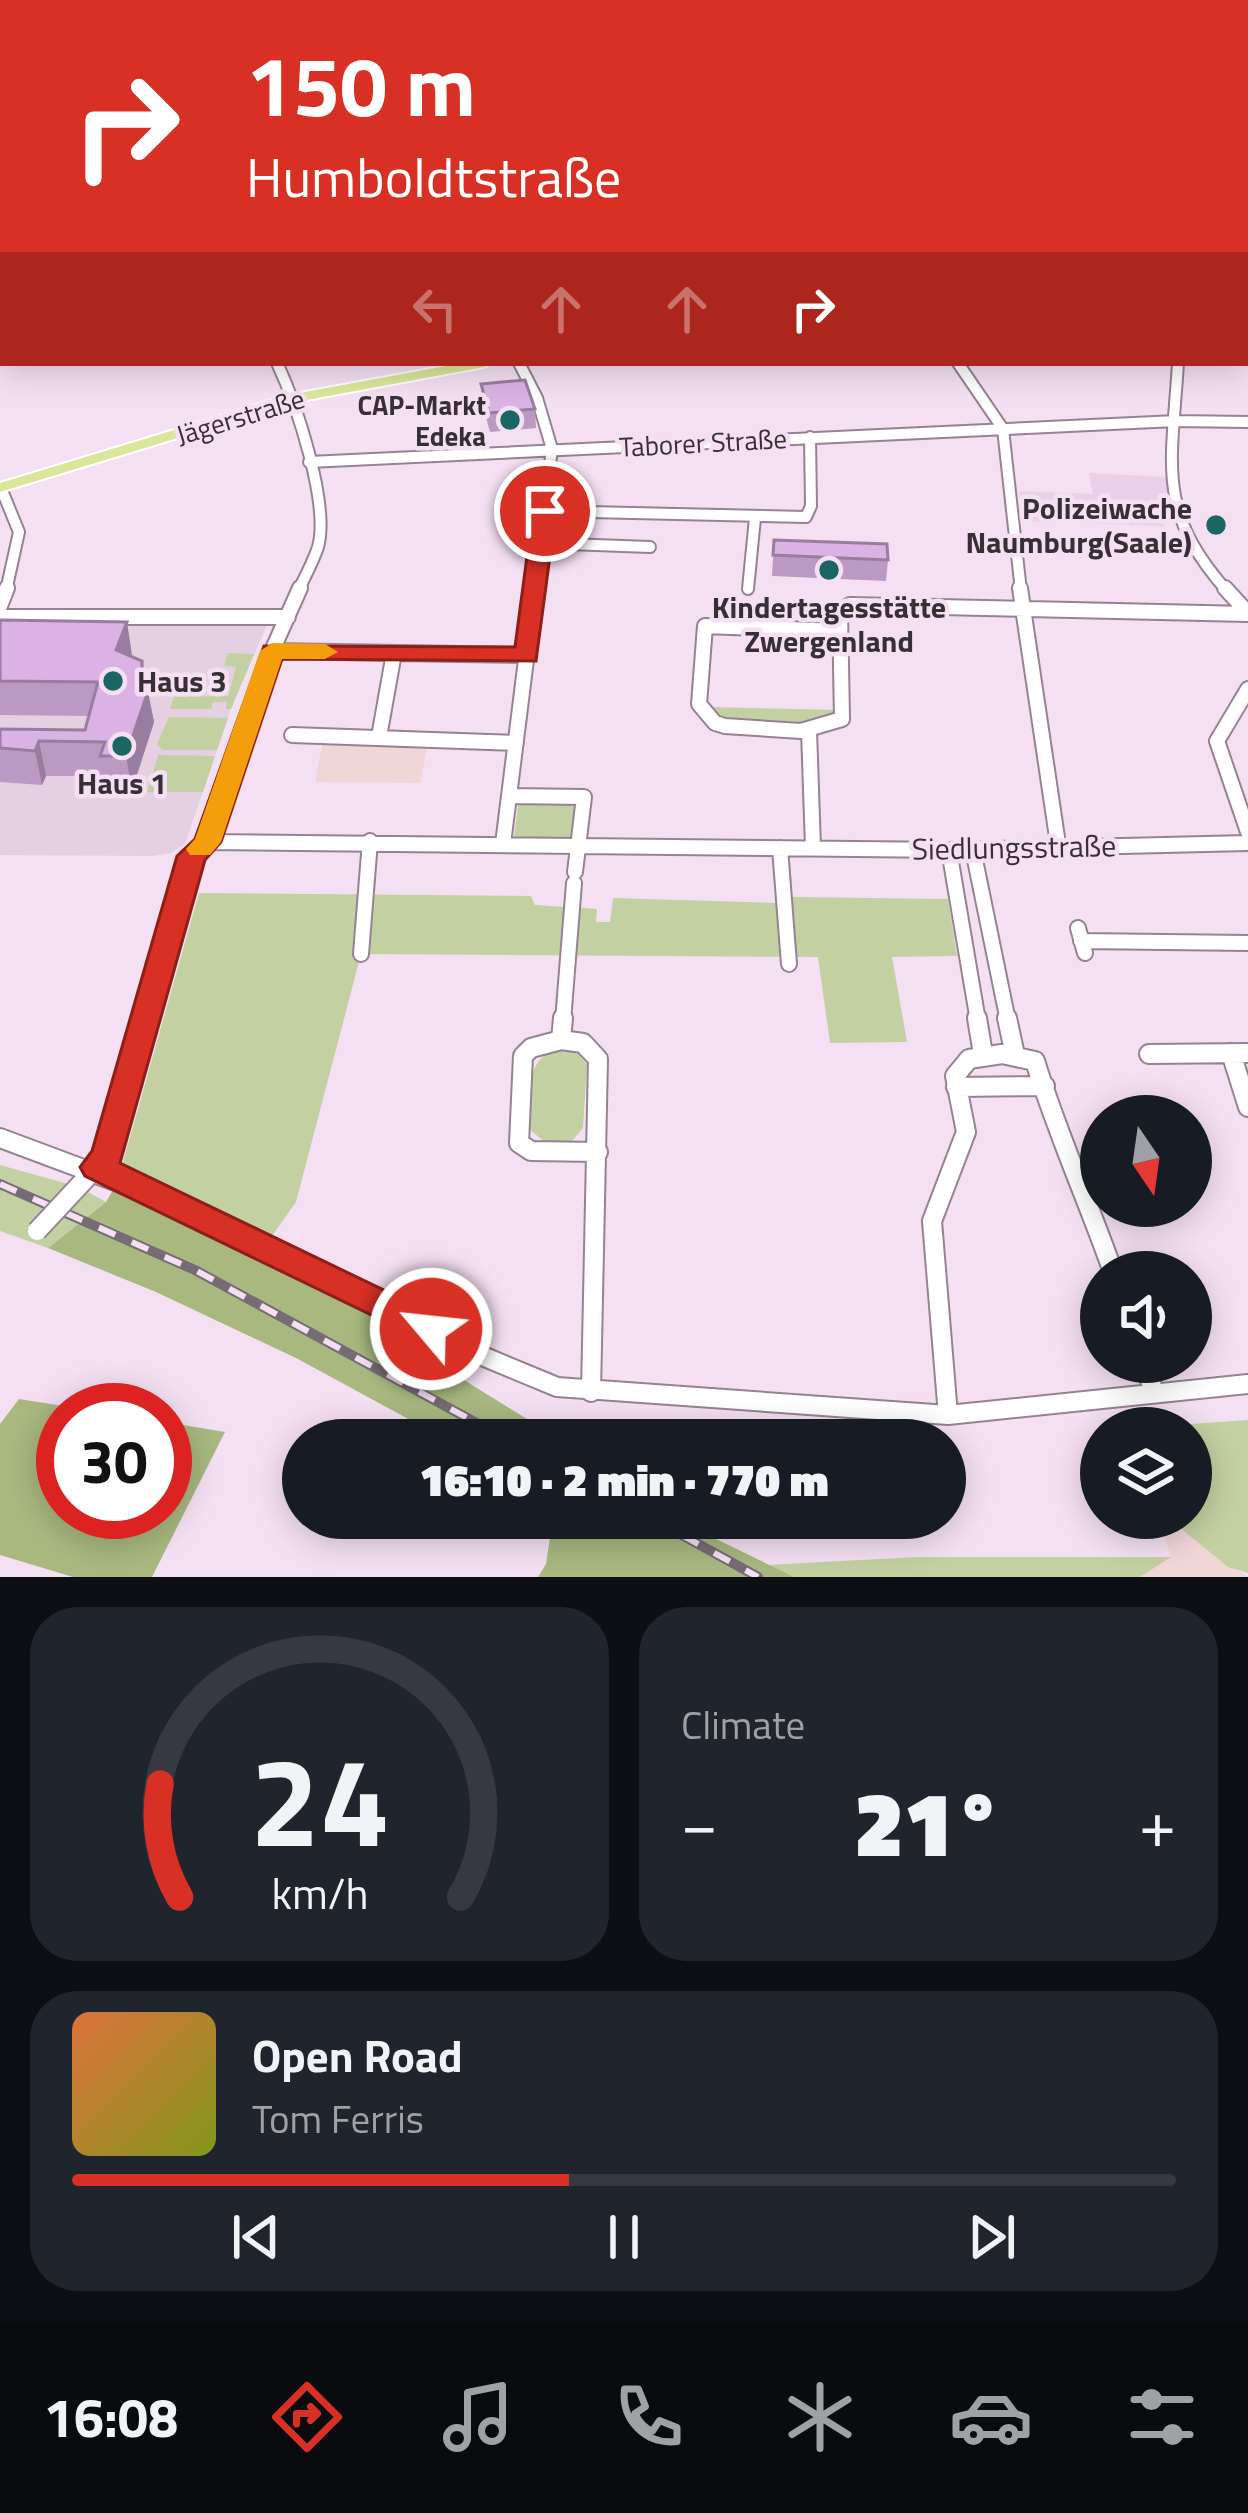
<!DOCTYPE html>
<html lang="en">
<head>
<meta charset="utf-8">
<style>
	body { margin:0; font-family:"Titillium Web",sans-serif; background:#20242c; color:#f1f3f6; height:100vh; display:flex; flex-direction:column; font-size:45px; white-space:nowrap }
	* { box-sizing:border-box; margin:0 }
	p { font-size:39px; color:#9ea1a6 }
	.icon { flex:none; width:66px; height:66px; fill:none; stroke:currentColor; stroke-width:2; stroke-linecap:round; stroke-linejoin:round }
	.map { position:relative; height:1577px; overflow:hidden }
	.side { display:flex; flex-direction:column; gap:30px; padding:30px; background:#0d0f14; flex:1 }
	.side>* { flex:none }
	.top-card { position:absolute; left:0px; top:0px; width:1248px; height:366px; box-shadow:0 6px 30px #0003; background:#d93025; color:#fff; overflow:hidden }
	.needle { width:78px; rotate:167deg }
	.tools { position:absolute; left:1080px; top:1095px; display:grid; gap:24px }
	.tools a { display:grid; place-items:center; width:132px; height:132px; border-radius:50%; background:#171b24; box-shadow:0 6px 30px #0003; font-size:60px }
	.speed { position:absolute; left:36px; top:1383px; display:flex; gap:24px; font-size:60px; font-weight:700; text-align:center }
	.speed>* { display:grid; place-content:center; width:156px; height:156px; border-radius:50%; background:#171b24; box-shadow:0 6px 30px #0003; line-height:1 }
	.speed .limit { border:18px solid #d22; background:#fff; color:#111 }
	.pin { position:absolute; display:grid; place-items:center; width:102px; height:102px; color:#fff; margin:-51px; border:6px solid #fff; border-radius:50%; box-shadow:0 3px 12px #0007 }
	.me { position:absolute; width:132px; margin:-66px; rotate:298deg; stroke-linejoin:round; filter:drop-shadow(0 0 9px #0008) }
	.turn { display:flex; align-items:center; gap:42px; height:252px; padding:0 48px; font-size:54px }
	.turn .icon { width:156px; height:156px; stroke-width:2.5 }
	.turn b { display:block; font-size:84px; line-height:102px }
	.lanes { display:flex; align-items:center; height:114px; padding:0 48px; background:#0003; justify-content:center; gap:60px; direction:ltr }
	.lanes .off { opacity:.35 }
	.big { font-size:90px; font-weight:800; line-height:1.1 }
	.side .tile { flex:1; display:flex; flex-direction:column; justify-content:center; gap:18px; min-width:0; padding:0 42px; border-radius:48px; background:#20242c }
	.side .dial { align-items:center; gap:0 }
	.dial svg { height:312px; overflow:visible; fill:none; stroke:#363941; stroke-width:7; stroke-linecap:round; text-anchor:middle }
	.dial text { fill:#f1f3f6; stroke:none }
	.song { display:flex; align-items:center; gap:36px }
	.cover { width:144px; height:144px; border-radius:18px; background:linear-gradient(135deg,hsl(20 70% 55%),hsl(70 70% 35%)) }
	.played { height:12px; border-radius:6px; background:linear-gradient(90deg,#d93025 45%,#363941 45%) }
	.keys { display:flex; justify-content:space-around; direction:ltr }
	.heat { display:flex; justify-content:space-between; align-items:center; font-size:66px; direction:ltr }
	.side .tiles { flex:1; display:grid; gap:30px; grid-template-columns:1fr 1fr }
	.tile:last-child { grid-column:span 2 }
	.trip { position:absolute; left:282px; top:1419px; width:684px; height:120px; border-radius:60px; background:#171b24; box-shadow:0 6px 30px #0003; font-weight:800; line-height:120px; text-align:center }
	.dock { display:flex; height:192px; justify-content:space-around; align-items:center; background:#090b0e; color:#9ea1a6 }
	.dock .icon { width:84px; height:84px }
	.dock .selected { color:#d93025 }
	.dock b { font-size:54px; color:#f1f3f6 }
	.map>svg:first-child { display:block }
	.built { fill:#ebd0e8 }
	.industrial { fill:#f1d6d8 }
	.medical { fill:#e4d0e0 }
	.green { fill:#c3d0a1 }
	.forest { fill:#a8b87f }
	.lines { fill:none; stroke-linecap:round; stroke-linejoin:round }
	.minor-far3-casing { stroke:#958293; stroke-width:10 }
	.minor-far2-casing { stroke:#958293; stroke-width:14 }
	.minor-far1-casing { stroke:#958293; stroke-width:18 }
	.minor-casing { stroke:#958293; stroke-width:22 }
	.major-casing { stroke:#fff; stroke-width:4 }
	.minor-far3 { stroke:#fff; stroke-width:8 }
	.minor-far2 { stroke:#fff; stroke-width:10 }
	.minor-far1 { stroke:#fff; stroke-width:14 }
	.minor { stroke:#fff; stroke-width:18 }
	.major { fill:#dce69b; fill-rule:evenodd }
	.rail-casing { stroke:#776b76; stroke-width:10 }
	.rail { stroke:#f5e0f3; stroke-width:6; stroke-dasharray:18; stroke-linecap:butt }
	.minor-bridge-casing { stroke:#958293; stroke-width:22; stroke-linecap:butt }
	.minor-bridge { stroke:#fff; stroke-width:18 }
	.wall { fill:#bb99c3 }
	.shaded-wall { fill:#997d9f }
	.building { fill:#dab2e3; stroke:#997d9f; stroke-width:3 }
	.route { fill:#d93025; stroke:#8d1f18; stroke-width:3 }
	.slow { fill:#f59e0b }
	.poi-dot { fill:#196664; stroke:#f5e0f3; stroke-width:4.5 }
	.labels { text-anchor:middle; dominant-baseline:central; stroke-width:9; stroke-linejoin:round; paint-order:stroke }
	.far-poi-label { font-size:27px; font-weight:bold; fill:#372f36; stroke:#f5e0f3; text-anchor:end }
	.far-street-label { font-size:27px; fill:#372f36; stroke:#f5e0f3 }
	.poi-label { font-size:30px; font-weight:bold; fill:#372f36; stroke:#f5e0f3 }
	.street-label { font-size:30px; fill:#372f36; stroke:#f5e0f3 }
</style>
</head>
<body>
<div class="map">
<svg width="1248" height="1577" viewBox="0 0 1248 1577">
	<rect width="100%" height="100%" fill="#f5e0f3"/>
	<!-- built -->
	<path class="built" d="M1089,473L1168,477L1164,526L1022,521L1019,491L1093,494Z"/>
	<!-- industrial -->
	<path class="industrial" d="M324,736L429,738L420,783L315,782Z
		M1158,1518H1168L1248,1577H1140L1171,1557Z"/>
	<!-- medical -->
	<path class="medical" d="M269,620L231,709L185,844L171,853L153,856L0,855V622Z"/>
	<!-- green -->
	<path class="green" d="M228,653L254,654L231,709H226L227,702H213L211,709H170L174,697L228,696L236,667L224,666Z
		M707,707L839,710L821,725L716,720Z
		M169,717L228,718L217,750H162L157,744Z
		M158,755L215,756L203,792H147Z
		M519,798L581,800L577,838L514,837Z
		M199,893L531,896L535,905L597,909L596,922H610L613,898L778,903L790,897L948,899L957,956L892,957L907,1042L830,1043L818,957L361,954L296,1202L267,1243L117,1183Z
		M560,1049L579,1054L587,1065L583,1128L572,1141L546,1143L529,1129C531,1096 522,1058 560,1049Z
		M0,1165L79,1187L106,1202L48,1248L0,1231Z
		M1248,1420V1573L1228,1567L1168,1518H1191V1428H1133Z
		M917,1557H1171L1140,1577H794L766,1565Z"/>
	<!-- forest -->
	<path class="forest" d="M117,1183L354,1277L403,1309L383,1330L561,1440H447L296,1358L156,1292L48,1248L106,1202Z
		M19,1399L89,1410H63V1512H165V1422L225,1432L152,1577H73L0,1555V1424Z
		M553,1518H673L794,1577H538L546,1564Z"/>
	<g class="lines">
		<defs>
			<path id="minor-far3" d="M803,0L814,3
				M473,3L477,0
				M834,3L845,0
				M1000,3L1029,0"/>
			<path id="minor-far2" d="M277,363C296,403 330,504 318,547C313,562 305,577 298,591
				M519,363L537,398L552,449L534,591
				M958,363L1003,429L1021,591
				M1178,363C1172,464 1155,510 1227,591
				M309,462L1176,421L1248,422
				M1,488L19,532L6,591
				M545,511L806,517L811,506L810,437
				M541,543L650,547
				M748,589L755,518"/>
			<path id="minor-far1" d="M1020,588L1058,844
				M1225,588L1248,613
				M0,606L7,588
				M0,617H288
				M840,631L705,626L699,704L715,723L725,726L801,731L842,719L840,611L850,605L1248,614
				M272,651L527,655
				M1248,689L1217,741L1248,832
				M809,730L813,848
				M292,735L516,743
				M379,737L394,653
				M511,796L584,797L575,872
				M207,842L949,850L1248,843
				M503,844L535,588
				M780,848L789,964
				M949,850L978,1021
				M973,850L1008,1021
				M1078,928L1085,953
				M1081,941L1248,943
				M361,954L370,841
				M145,1021L192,856L207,842L272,651L300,588
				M563,1021L574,883"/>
			<path id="minor" d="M563,1018L561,1040L531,1048L523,1056L519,1143L531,1151L598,1152
				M977,1018L983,1054
				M1007,1018L1015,1055
				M561,1040L583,1043L598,1059L591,1392
				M1231,1053L1248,1107
				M1149,1054L1248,1053
				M956,1087L1045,1086
				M0,1138L182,1206L480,1355L557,1387L948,1415L1248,1384
				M77,1188L107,1156L146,1018
				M1144,1362L1154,1392
				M948,1415L932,1221L966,1132L955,1076L969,1059L1002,1054L1035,1061C1057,1133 1088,1201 1113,1272"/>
			<path id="major" d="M70,0H80L79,3H69Z
				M726,0H737L734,3H723Z
				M749,0H759L757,3H747Z
				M869,0H879L881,3H871Z
				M0,17H3V23H0Z
				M1245,62H1248V68H1245Z
				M3,305V315L0,316V306Z
				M1245,315H1248V323H1245Z
				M462,363H491L484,367L296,402L0,492V483L289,395Z"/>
		</defs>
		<!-- minor-far3 casing -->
		<use href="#minor-far3" class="minor-far3-casing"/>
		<!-- minor-far2 casing -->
		<use href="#minor-far2" class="minor-far2-casing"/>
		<!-- minor-far1 casing -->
		<use href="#minor-far1" class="minor-far1-casing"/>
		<!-- minor casing -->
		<use href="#minor" class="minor-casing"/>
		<!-- major casing -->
		<use href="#major" class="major-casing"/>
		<!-- minor-far3 -->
		<use href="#minor-far3" class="minor-far3"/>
		<!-- minor-far2 -->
		<use href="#minor-far2" class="minor-far2"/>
		<!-- minor-far1 -->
		<use href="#minor-far1" class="minor-far1"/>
		<!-- minor -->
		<use href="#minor" class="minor"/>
		<!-- major -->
		<use href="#major" class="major"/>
		<defs>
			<path id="rail" d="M0,1184L195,1270L508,1440
				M651,1518L758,1577"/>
		</defs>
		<!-- rail casing -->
		<use href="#rail" class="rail-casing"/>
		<!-- rail -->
		<use href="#rail" class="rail"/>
		<defs>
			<path id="minor-bridge" d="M37,1231L77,1188"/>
		</defs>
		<!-- minor-bridge casing -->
		<use href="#minor-bridge" class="minor-bridge-casing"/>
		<!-- minor-bridge -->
		<use href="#minor-bridge" class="minor-bridge"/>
	</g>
	<!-- wall -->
	<path class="wall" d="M16,0H44L42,3H16Z
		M481,384L535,409L536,428L490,432L482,403Z
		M774,540L888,560L886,581L772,576Z
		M0,620L132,655L146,688L154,722L132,790H106L104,776H46L42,785L0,782V729L85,730L89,716L0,715Z"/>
	<!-- shaded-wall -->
	<path class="shaded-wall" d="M433,0H466L463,3H434Z
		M127,622L132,655L122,683L116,650Z
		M142,661L154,722L132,790L126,756L142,688Z
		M39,741L46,776L42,785L35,751Z"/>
	<!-- building -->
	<path class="building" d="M374,0H407L410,3H375Z
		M525,380L535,409L489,413L481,384Z
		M774,540L887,544L888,560L773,555Z
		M0,620L127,622L116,650L142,661V688H149L126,756H100L105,742L39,741L35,751L0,748V729L85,730L98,682L0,681Z"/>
	<!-- route -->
	<path class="route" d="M545,504L556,511L536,661L282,659L221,842L205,860L120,1163L444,1319L449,1329L444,1340L431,1344L85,1176L80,1167L92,1151L177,856L195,839L264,646L515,647L533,511Z"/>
	<!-- slow -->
	<path class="slow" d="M272,643L325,644L338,652L325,659H282L221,842L210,855H190L186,849L195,839L260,651Z"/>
	<!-- markers -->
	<g class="poi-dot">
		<circle cx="510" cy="420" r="12"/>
		<circle cx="1216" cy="525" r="12"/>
		<circle cx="829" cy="570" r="12"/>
		<circle cx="113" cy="681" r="12"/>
		<circle cx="122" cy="746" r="12"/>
	</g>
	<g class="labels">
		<!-- far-poi labels -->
		<g class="far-poi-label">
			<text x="486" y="404">CAP-Markt<tspan x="486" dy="31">Edeka</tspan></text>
		</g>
		<!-- far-street labels -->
		<g class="far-street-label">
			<text transform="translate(240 416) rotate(-17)">Jägerstraße</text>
			<text transform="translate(703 442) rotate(-3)">Taborer Straße</text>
		</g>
		<!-- poi labels -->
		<g class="poi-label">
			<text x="1192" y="508" text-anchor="end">Polizeiwache<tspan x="1192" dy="34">Naumburg(Saale)</tspan></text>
			<text x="829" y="607">Kindertagesstätte<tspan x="829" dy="34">Zwergenland</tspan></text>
			<text x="137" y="681" text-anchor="start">Haus 3</text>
			<text x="122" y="783">Haus 1</text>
		</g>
		<!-- street labels -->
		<g class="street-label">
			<text transform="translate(1014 847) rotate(-1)">Siedlungsstraße</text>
		</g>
	</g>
</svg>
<div class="tools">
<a><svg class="needle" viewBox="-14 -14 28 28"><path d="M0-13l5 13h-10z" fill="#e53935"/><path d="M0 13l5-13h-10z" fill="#9ea1a6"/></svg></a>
<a><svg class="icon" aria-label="sound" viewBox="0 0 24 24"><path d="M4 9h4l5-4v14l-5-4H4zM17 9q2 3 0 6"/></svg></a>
<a><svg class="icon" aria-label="layers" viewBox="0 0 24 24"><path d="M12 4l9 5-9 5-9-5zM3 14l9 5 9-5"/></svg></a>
</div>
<div class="speed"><div class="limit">30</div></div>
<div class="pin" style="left:545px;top:511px;background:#d93025"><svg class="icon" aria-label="arrive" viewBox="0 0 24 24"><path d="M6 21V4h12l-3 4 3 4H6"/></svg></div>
<svg class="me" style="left:431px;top:1329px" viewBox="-20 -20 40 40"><circle r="17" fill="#d93025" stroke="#fff" stroke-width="3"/><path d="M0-11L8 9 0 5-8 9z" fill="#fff"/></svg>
<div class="trip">16:10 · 2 min · 770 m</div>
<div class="top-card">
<div class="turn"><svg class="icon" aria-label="right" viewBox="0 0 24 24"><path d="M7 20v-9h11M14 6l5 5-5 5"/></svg><div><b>150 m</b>Humboldtstraße</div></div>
<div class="lanes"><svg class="icon off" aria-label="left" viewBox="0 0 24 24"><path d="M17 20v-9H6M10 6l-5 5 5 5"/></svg><svg class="icon off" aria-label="ahead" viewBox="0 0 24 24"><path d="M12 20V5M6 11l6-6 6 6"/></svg><svg class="icon off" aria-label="ahead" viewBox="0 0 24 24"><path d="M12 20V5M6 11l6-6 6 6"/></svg><svg class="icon" aria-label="right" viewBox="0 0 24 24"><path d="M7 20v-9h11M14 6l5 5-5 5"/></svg></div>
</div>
</div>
<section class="side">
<div class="tiles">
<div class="tile dial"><svg viewBox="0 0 100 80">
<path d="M14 69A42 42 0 1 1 86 69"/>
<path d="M14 69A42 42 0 0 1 9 40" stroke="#d93025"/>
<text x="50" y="56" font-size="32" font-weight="700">24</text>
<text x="50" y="72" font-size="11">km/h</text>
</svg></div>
<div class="tile"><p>Climate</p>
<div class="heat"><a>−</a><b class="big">21°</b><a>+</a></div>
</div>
<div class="tile">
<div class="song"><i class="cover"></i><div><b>Open Road</b><p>Tom Ferris</p></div></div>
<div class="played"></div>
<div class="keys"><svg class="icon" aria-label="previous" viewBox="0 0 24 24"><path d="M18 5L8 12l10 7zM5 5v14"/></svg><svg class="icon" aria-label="pause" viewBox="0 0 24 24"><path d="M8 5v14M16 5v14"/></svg><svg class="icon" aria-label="next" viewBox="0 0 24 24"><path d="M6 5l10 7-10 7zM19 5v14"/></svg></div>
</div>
</div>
</section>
<nav class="dock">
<b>16:08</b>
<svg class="icon selected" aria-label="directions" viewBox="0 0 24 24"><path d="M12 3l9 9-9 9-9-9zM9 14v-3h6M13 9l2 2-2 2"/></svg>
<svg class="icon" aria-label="music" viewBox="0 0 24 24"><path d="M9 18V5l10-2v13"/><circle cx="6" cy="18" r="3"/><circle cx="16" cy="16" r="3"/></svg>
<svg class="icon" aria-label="phone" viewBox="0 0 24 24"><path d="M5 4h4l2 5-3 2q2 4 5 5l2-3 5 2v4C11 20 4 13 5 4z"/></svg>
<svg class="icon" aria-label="climate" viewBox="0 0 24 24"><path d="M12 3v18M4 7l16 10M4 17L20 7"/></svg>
<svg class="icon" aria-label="car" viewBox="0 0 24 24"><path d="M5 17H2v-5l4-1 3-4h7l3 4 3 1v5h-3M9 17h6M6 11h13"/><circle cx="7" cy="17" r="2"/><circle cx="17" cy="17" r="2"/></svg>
<svg class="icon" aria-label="filters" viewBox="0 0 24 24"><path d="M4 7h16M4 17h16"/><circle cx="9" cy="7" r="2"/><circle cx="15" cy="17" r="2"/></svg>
</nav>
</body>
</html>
